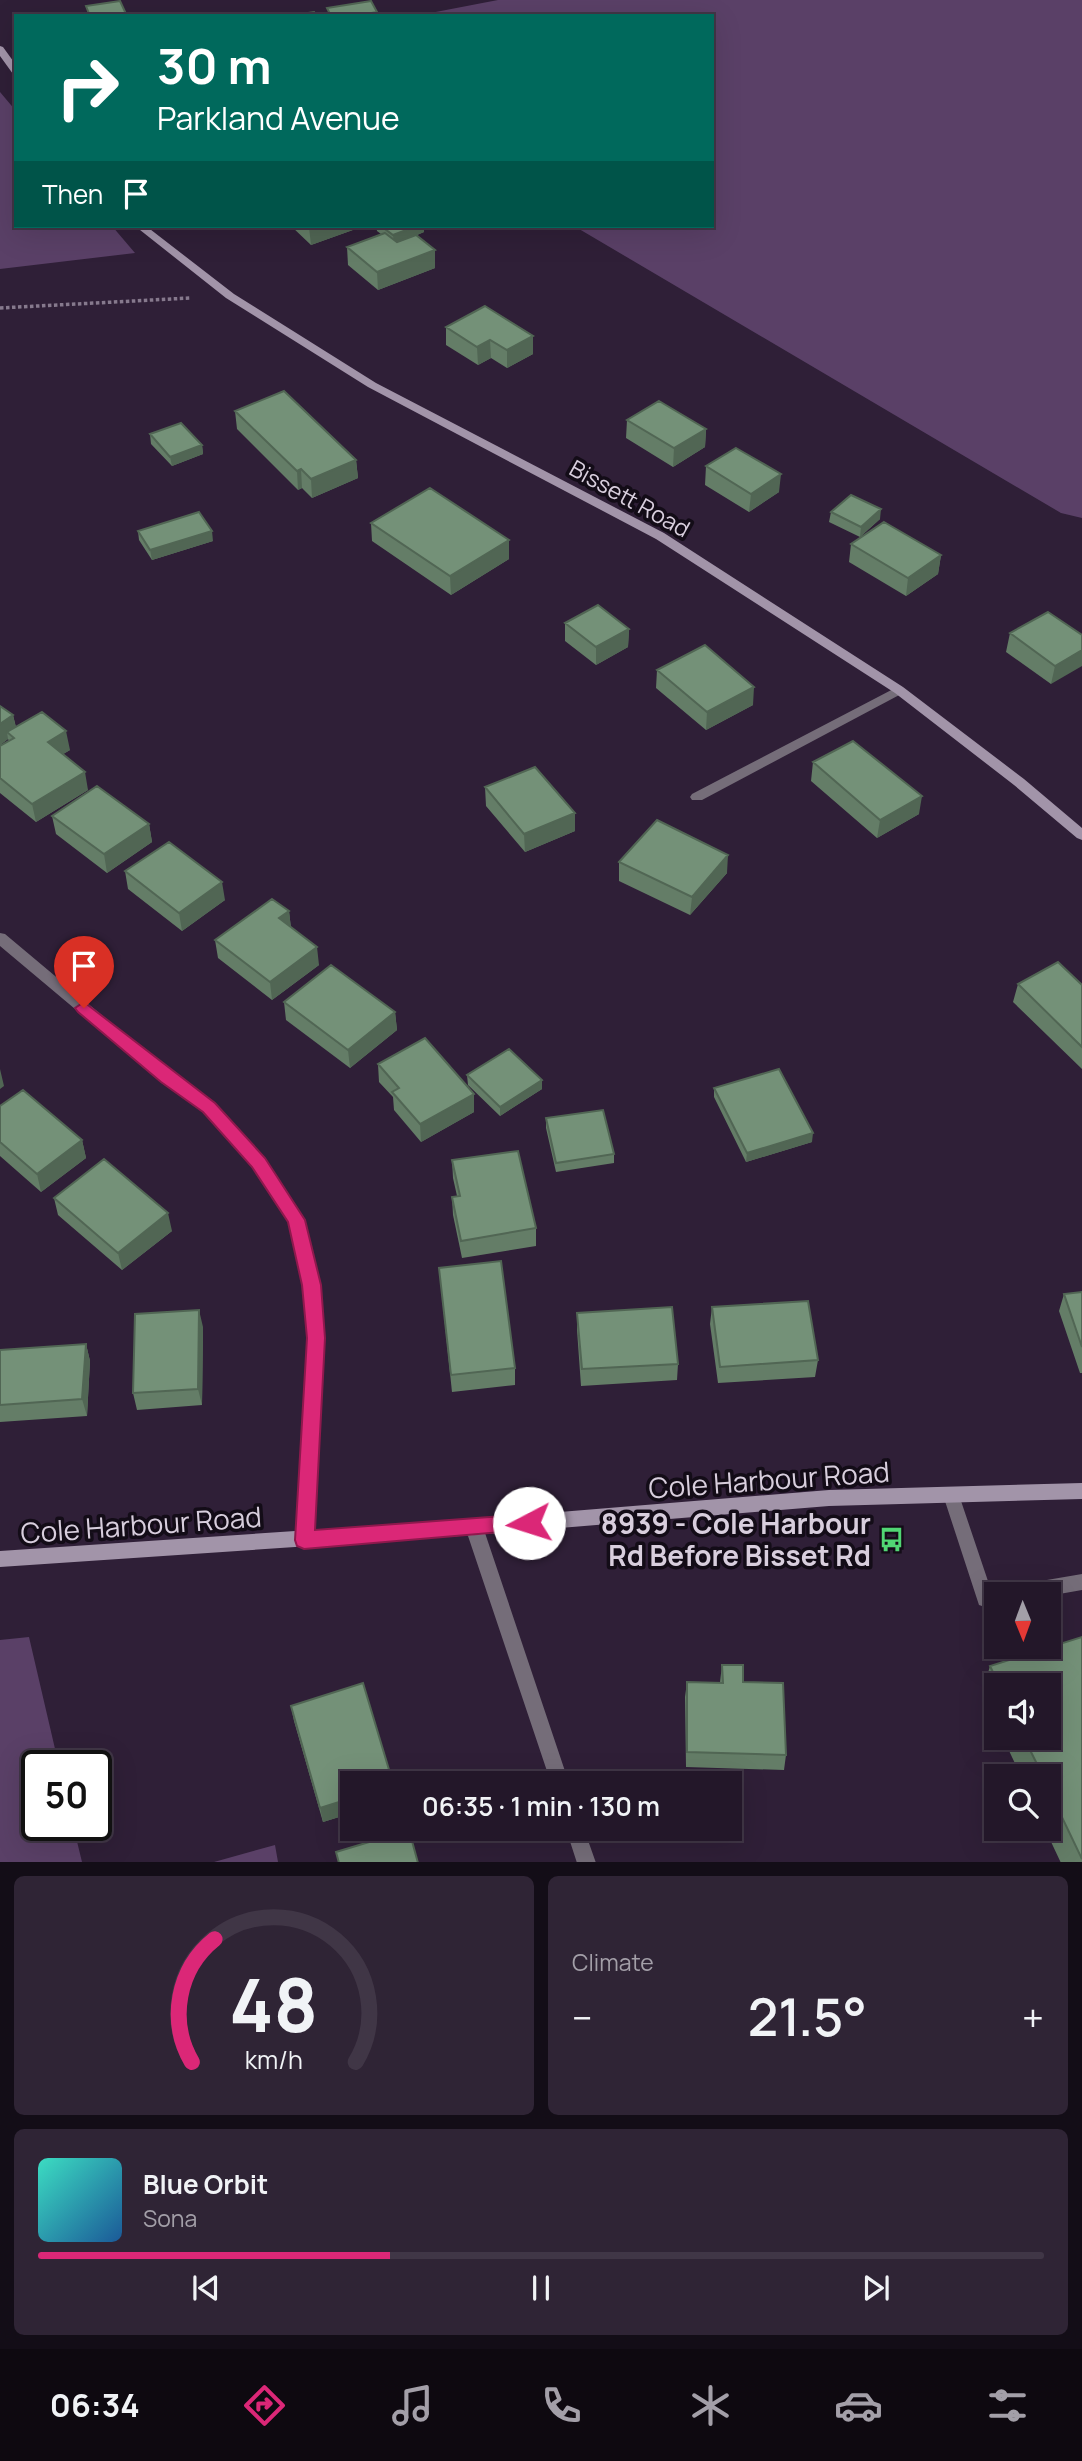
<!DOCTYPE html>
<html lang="en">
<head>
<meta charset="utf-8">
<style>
	body { margin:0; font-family:Manrope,sans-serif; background:#2f2435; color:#f1f3f6; height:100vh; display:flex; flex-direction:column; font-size:26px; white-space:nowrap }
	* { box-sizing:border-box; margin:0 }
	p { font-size:23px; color:#a39fa8 }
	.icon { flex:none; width:38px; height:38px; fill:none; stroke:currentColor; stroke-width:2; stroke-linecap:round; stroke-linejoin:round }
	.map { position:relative; height:1862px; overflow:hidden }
	.sheet { display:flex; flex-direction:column; gap:14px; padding:14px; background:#130d17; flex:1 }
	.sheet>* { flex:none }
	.guide { position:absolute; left:14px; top:14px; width:700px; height:214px; border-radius:0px; box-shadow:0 7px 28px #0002,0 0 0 2px #403646; background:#00695c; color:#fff; overflow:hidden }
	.needle { width:46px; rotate:179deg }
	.buttons { position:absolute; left:984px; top:1582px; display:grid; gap:14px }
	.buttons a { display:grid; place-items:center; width:77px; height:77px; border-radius:0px; background:#231729; box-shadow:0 7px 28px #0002,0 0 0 2px #403646; font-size:35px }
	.speed { position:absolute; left:21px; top:1750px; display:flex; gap:14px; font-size:35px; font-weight:700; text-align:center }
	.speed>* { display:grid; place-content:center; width:91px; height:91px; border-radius:50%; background:#231729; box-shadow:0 7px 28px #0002,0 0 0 2px #403646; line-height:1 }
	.speed .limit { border:4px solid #111; border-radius:10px; background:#fff; color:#111 }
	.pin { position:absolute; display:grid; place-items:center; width:60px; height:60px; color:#fff; margin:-72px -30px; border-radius:50% 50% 50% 0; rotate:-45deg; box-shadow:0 0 7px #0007 }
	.pin .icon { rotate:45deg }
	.me { position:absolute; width:77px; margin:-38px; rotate:265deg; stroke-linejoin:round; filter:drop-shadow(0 0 5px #0008) }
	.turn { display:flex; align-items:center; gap:24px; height:147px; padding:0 28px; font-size:32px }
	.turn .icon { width:91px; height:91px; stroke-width:2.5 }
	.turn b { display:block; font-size:49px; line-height:60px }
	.then { display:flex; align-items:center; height:66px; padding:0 28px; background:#0003; gap:14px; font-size:26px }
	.big { font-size:52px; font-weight:600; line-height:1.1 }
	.sheet .card { flex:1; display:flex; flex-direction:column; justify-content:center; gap:10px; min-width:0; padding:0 24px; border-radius:10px; background:#2f2435 }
	.sheet .dial { align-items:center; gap:0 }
	.dial svg { height:182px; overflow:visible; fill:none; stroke:#403646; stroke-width:7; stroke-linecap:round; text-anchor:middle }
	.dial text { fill:#f1f3f6; stroke:none }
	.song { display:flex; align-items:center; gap:21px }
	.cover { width:84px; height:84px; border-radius:10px; background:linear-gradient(135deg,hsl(170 70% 55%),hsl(210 70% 35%)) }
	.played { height:7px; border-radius:4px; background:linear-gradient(90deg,#db2777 35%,#403646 35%) }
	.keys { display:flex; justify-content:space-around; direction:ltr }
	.heat { display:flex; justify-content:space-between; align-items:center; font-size:38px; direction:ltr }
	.sheet .tiles { flex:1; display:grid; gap:14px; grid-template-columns:1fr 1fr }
	.card:last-child { grid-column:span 2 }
	.trip { position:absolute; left:340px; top:1771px; width:402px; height:70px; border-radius:0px; background:#231729; box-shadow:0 7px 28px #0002,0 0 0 2px #403646; font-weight:600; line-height:70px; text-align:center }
	.dock { display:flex; height:112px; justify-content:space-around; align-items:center; background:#0e0910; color:#a39fa8 }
	.dock .icon { width:49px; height:49px }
	.dock .on { color:#db2777 }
	.dock b { font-size:32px; color:#f1f3f6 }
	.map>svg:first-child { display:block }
	.green { fill:#5a4067 }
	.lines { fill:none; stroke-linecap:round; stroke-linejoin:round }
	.path { stroke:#86798d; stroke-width:3.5; stroke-dasharray:3.5 2.5; stroke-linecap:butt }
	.service { fill:#756d79; fill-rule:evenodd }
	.minor { fill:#756d79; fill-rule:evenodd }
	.secondary { fill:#a294a9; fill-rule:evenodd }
	.wall { fill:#647d67 }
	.shaded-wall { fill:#516654 }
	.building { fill:#749178; stroke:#516654; stroke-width:2 }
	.route { fill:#db2777; stroke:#8e194d; stroke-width:2 }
	.labels { text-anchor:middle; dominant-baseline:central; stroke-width:7; stroke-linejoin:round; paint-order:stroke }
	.street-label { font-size:23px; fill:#d8cedd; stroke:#130c17 }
	.near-street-label { font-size:28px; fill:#d8cedd; stroke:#130c17 }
	.near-poi-label { font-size:28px; font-weight:bold; fill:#d8cedd; stroke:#130c17; text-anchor:end }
</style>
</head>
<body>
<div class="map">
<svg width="1082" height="1863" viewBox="0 0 1082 1863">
	<rect width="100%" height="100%" fill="#2f1f37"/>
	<!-- green -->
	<path class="green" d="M498,0H1082V518L1061,513L574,226H712V16L420,15Z
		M0,92L16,111V226H112L135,253L0,269Z
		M29,1637L59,1766H37V1825H73L82,1862H0V1640Z
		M275,1845L278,1862H214Z"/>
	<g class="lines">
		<!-- path -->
		<path class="path" d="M0,308L190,298"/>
		<!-- service -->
		<path class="service" d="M951,1487L957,1490L959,1495L991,1590L996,1589L1003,1594L1006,1588L1012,1586L1082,1574V1590L1048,1596L996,1594V1605L985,1607L979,1605L943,1495L945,1490Z"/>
		<!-- minor -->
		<path class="minor" d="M899,686L905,690L903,693L702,800H692L690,797L692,794Z
			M0,933L5,934L172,1074L214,1103L264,1159L301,1215L320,1285L324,1338L313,1540L310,1546L304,1548L298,1546L295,1540L308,1338L304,1285L289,1222L254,1167L204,1111L162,1082L0,946Z
			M474,1519L480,1521L483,1527L569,1783H551L465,1527L468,1521Z
			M566,1829H584L596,1863H577Z"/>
		<!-- secondary -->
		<path class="secondary" d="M0,46L3,47L16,65V75L13,74L0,56Z
			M135,226H146L234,294L376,383L664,533L903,687L1024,779L1082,828V840L1077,838L1014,785L895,693L656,539L368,387L226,298Z
			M1082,1483V1499L829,1506L474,1535L0,1567V1551L474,1519L829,1490Z"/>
	</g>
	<!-- wall -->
	<path class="wall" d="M291,226H364L311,245Z
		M376,226H424V232L417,235L435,268L378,290L348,265L347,247L381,234L377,231Z
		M446,327L533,336V354L507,368L491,358L478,365L446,345Z
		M235,411L356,460L358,478L312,498L302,488L298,490L237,429Z
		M627,420L706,429L705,447L673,467L626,438Z
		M150,434L202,445L203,454L172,466L151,444Z
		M706,466L779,492L749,512L705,485Z
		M831,512L880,519L860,537L829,522Z
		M371,523L509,540V559L451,595L372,541Z
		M138,531L213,541L152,560L139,540Z
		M851,544L941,555L938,574L906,596L849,562Z
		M565,623L629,629L628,647L596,665L565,641Z
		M1010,633L1082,635L1051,684L1006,652Z
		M657,670L753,705L706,730L656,688Z
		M0,706L13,715L16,727L70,750L63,754L88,790L36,822L0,793V746L9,741L8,739L0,745Z
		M813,762L919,814L877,838L811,781Z
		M485,787L575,813V831L525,852L486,806Z
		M52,816L149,824L152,842L107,873L56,834Z
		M619,862L727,873L690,915L619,881Z
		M125,871L225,900L182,931L128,889Z
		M289,911L291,928L319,965L272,1000L218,958L215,940Z
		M1018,984L1082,985V1069L1013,1002Z
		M284,1002L395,1012L397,1030L350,1068L286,1020Z
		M378,1064L474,1094V1112L421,1142L394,1110L393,1097L379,1082Z
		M467,1075L542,1089L500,1116L468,1085Z
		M714,1088L812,1142L746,1162L714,1097Z
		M0,1106L82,1140L86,1158L41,1192L0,1156Z
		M546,1118L614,1154V1163L556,1172L546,1128Z
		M452,1160L536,1228V1246L462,1258L453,1215L452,1197L457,1196L453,1178Z
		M54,1198L172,1231L122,1270L58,1215Z
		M439,1268L515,1368V1385L452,1392Z
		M1082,1292V1373H1080L1059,1311L1064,1294Z
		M712,1307L818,1360L815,1377L718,1383L710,1324Z
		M577,1313L678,1364L677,1380L581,1386L577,1330Z
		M203,1327L202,1405L137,1410L133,1393Z
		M86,1344L90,1361L87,1416L0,1422V1350Z
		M1082,1637V1863H1061L1045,1829H1048V1776H1021L1003,1738H1048V1685H996V1723L982,1693L990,1666Z
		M722,1665L743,1682L786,1755L784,1770L686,1767L685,1697L687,1682H720Z
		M291,1706L352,1783V1813L323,1822L294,1721Z"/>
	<!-- shaded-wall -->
	<path class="shaded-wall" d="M377,12L378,16H355Z
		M313,226H364L311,245L309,227Z
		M417,226H424V232L394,245L393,235Z
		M435,250V268L378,290L377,272Z
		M533,336V354L507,368V350Z
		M490,340L491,358L478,365L477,347Z
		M706,429L705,447L673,467L674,448Z
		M202,445L203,454L172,466L170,457Z
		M356,460L358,478L312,498L311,479Z
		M301,469L302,488L298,490L297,471Z
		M781,474L779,492L749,512L751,494Z
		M881,509L880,519L860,537L861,527Z
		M212,531L213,541L152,560L150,550Z
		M509,540V559L451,595L450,576Z
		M941,555L938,574L906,596L908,578Z
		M629,629L628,647L596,665V647Z
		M1082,650V666L1051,684L1055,666Z
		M754,687L753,705L706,730L707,712Z
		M13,715L17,733L7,732L8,739L0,745V724Z
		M66,731L70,750L52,761L48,742Z
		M85,772L88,790L36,822L32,804Z
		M922,796L919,814L877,838L880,820Z
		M575,813V831L525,852L524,834Z
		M149,824L152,842L107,873L104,854Z
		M728,855L727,873L690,915L692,897Z
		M222,882L225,900L182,931L179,913Z
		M289,911L291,929L279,918Z
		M317,947L319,965L272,1000L270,982Z
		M395,1012L397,1030L350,1068L348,1050Z
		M0,1069L4,1086L0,1089Z
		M542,1080V1089L500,1116V1107Z
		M474,1094V1112L421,1142L420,1124Z
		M813,1133L812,1142L746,1162L747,1153Z
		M82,1140L86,1158L41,1192L37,1174Z
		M168,1213L172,1231L122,1270L118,1253Z
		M199,1310L203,1327L202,1405L198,1389Z
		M86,1344L90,1361L87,1416L82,1399Z
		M352,1798V1813L323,1822L320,1808Z"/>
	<!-- building -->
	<path class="building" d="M120,1L127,16H90L86,6Z
		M371,1L377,12L355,16H331L327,8Z
		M314,12L316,16H288Z
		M381,226H417L393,235Z
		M385,233L397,242L416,235L435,250L377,272L347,247Z
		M485,306L533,336L507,350L490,340L477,347L446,327Z
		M284,391L356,460L311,479L301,469L297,471L235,411Z
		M659,401L706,429L674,448L627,420Z
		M181,423L202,445L170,457L150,434Z
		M736,448L781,474L751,494L706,466Z
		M430,488L509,540L450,576L371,523Z
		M851,495L881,509L861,527L831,512Z
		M199,512L212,531L150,550L138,531Z
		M884,522L941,555L908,578L851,544Z
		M598,605L629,629L596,647L565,623Z
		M1048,612L1082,635V650L1055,666L1010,633Z
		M705,645L754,687L707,712L657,670Z
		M0,706L13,715L0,724Z
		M42,712L66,731L48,742L85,772L32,804L0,778V746L14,738L7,732Z
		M853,741L922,796L880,820L813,762Z
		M535,767L575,813L524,834L485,787Z
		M97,786L149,824L104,854L52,816Z
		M657,820L728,855L692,897L619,862Z
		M169,842L222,882L179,913L125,871Z
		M272,899L289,911L279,918L317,947L270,982L215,940Z
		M1058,962L1082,985V1047L1018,984Z
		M331,965L395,1012L348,1050L284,1002Z
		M425,1038L474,1094L420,1124L392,1092L399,1088L378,1064Z
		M509,1049L542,1080L500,1107L467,1075Z
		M779,1069L813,1133L747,1153L714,1088Z
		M23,1090L82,1140L37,1174L0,1142V1106Z
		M603,1110L614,1154L556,1163L546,1118Z
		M518,1151L536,1228L461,1241L452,1197L460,1196L452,1160Z
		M104,1159L168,1213L118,1253L54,1198Z
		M501,1261L515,1368L451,1375L439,1268Z
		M1082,1292V1347L1064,1294Z
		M808,1301L818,1360L720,1367L712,1307Z
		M672,1307L678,1364L582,1369L577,1313Z
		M199,1310L198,1389L133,1393L135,1314Z
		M86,1344L82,1399L0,1405V1350Z
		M1082,1637V1859L1048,1788V1776H1043L1024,1738H1048V1685H999L990,1666Z
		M722,1665H743V1682L783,1683L786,1755L687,1752V1682L723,1683Z
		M363,1683L393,1783H352V1798L320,1808L291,1706Z
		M409,1830L418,1863H339L336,1852Z"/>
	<!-- route -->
	<path class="route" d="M84,1002L215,1103L265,1158L305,1220L321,1285L325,1338L315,1530L529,1514L536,1517L538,1523L536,1529L304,1549L297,1546L295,1540L307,1338L302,1285L288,1222L252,1167L203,1112L161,1082L78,1012L75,1008Z"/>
	<!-- icons -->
	<defs>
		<symbol id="bus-bare" viewBox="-9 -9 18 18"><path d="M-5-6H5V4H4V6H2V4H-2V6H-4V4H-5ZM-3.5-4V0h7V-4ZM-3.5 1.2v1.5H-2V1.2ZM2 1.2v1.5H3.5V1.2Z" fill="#51d674" stroke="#130c17" stroke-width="2.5" paint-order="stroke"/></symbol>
	</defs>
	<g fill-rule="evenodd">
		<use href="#bus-bare" x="874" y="1522" width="35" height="35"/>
	</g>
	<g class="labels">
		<!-- street labels -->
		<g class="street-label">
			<text transform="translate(630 498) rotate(29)">Bissett Road</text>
		</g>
		<!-- near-street labels -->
		<g class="near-street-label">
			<text transform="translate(769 1479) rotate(-4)">Cole Harbour Road</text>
			<text transform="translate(141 1524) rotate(-4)">Cole Harbour Road</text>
		</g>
		<!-- near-poi labels -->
		<g class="near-poi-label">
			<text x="871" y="1523">8939 - Cole Harbour<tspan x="871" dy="32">Rd Before Bisset Rd</tspan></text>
		</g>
	</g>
</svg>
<div class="buttons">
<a><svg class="needle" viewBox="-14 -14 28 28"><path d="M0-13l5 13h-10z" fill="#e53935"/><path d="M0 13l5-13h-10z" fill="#a39fa8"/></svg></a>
<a><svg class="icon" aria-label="sound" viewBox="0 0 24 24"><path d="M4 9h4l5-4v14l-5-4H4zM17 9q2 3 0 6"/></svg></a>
<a><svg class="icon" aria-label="search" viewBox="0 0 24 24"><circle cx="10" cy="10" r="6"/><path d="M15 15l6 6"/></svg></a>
</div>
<div class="speed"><div class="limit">50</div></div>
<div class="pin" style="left:84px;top:1008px;background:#d93025"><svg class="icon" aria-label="arrive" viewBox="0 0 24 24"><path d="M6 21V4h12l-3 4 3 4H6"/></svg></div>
<svg class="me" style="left:529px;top:1523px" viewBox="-20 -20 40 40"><circle r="19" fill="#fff"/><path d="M0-13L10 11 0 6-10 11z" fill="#db2777"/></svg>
<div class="trip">06:35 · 1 min · 130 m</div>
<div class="guide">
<div class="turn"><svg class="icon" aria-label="right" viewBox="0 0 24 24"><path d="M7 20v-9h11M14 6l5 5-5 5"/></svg><div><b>30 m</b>Parkland Avenue</div></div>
<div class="then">Then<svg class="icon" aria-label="arrive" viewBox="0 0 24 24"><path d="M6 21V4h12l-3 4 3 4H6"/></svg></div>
</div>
</div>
<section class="sheet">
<div class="tiles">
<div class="card dial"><svg viewBox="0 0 100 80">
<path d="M14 69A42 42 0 1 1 86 69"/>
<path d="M14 69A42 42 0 0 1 24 15" stroke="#db2777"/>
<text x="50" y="56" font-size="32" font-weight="700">48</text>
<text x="50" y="72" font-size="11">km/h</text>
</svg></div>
<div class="card"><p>Climate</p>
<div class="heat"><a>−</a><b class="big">21.5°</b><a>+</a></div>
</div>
<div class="card">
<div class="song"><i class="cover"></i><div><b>Blue Orbit</b><p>Sona</p></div></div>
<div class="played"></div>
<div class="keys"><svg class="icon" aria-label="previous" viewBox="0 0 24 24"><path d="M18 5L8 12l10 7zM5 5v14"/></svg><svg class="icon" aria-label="pause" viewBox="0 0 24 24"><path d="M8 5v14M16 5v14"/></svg><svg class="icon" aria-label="next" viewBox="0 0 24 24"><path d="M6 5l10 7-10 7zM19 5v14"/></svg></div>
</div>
</div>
</section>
<nav class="dock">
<b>06:34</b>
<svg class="icon on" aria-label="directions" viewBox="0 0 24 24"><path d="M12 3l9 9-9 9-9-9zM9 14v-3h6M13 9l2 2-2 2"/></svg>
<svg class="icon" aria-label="music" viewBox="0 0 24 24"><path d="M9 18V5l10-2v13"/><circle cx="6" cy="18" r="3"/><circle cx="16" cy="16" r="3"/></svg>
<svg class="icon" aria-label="phone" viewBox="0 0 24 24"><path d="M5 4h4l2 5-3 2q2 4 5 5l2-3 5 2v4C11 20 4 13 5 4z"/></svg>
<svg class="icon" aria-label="climate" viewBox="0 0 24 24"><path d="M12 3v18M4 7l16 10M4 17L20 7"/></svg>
<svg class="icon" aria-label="car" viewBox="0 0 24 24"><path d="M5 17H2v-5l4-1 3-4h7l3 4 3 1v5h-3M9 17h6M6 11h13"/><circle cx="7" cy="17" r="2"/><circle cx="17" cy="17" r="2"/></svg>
<svg class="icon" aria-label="filters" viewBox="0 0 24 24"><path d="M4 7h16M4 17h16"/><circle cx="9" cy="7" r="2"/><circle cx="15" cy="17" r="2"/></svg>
</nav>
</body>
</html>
